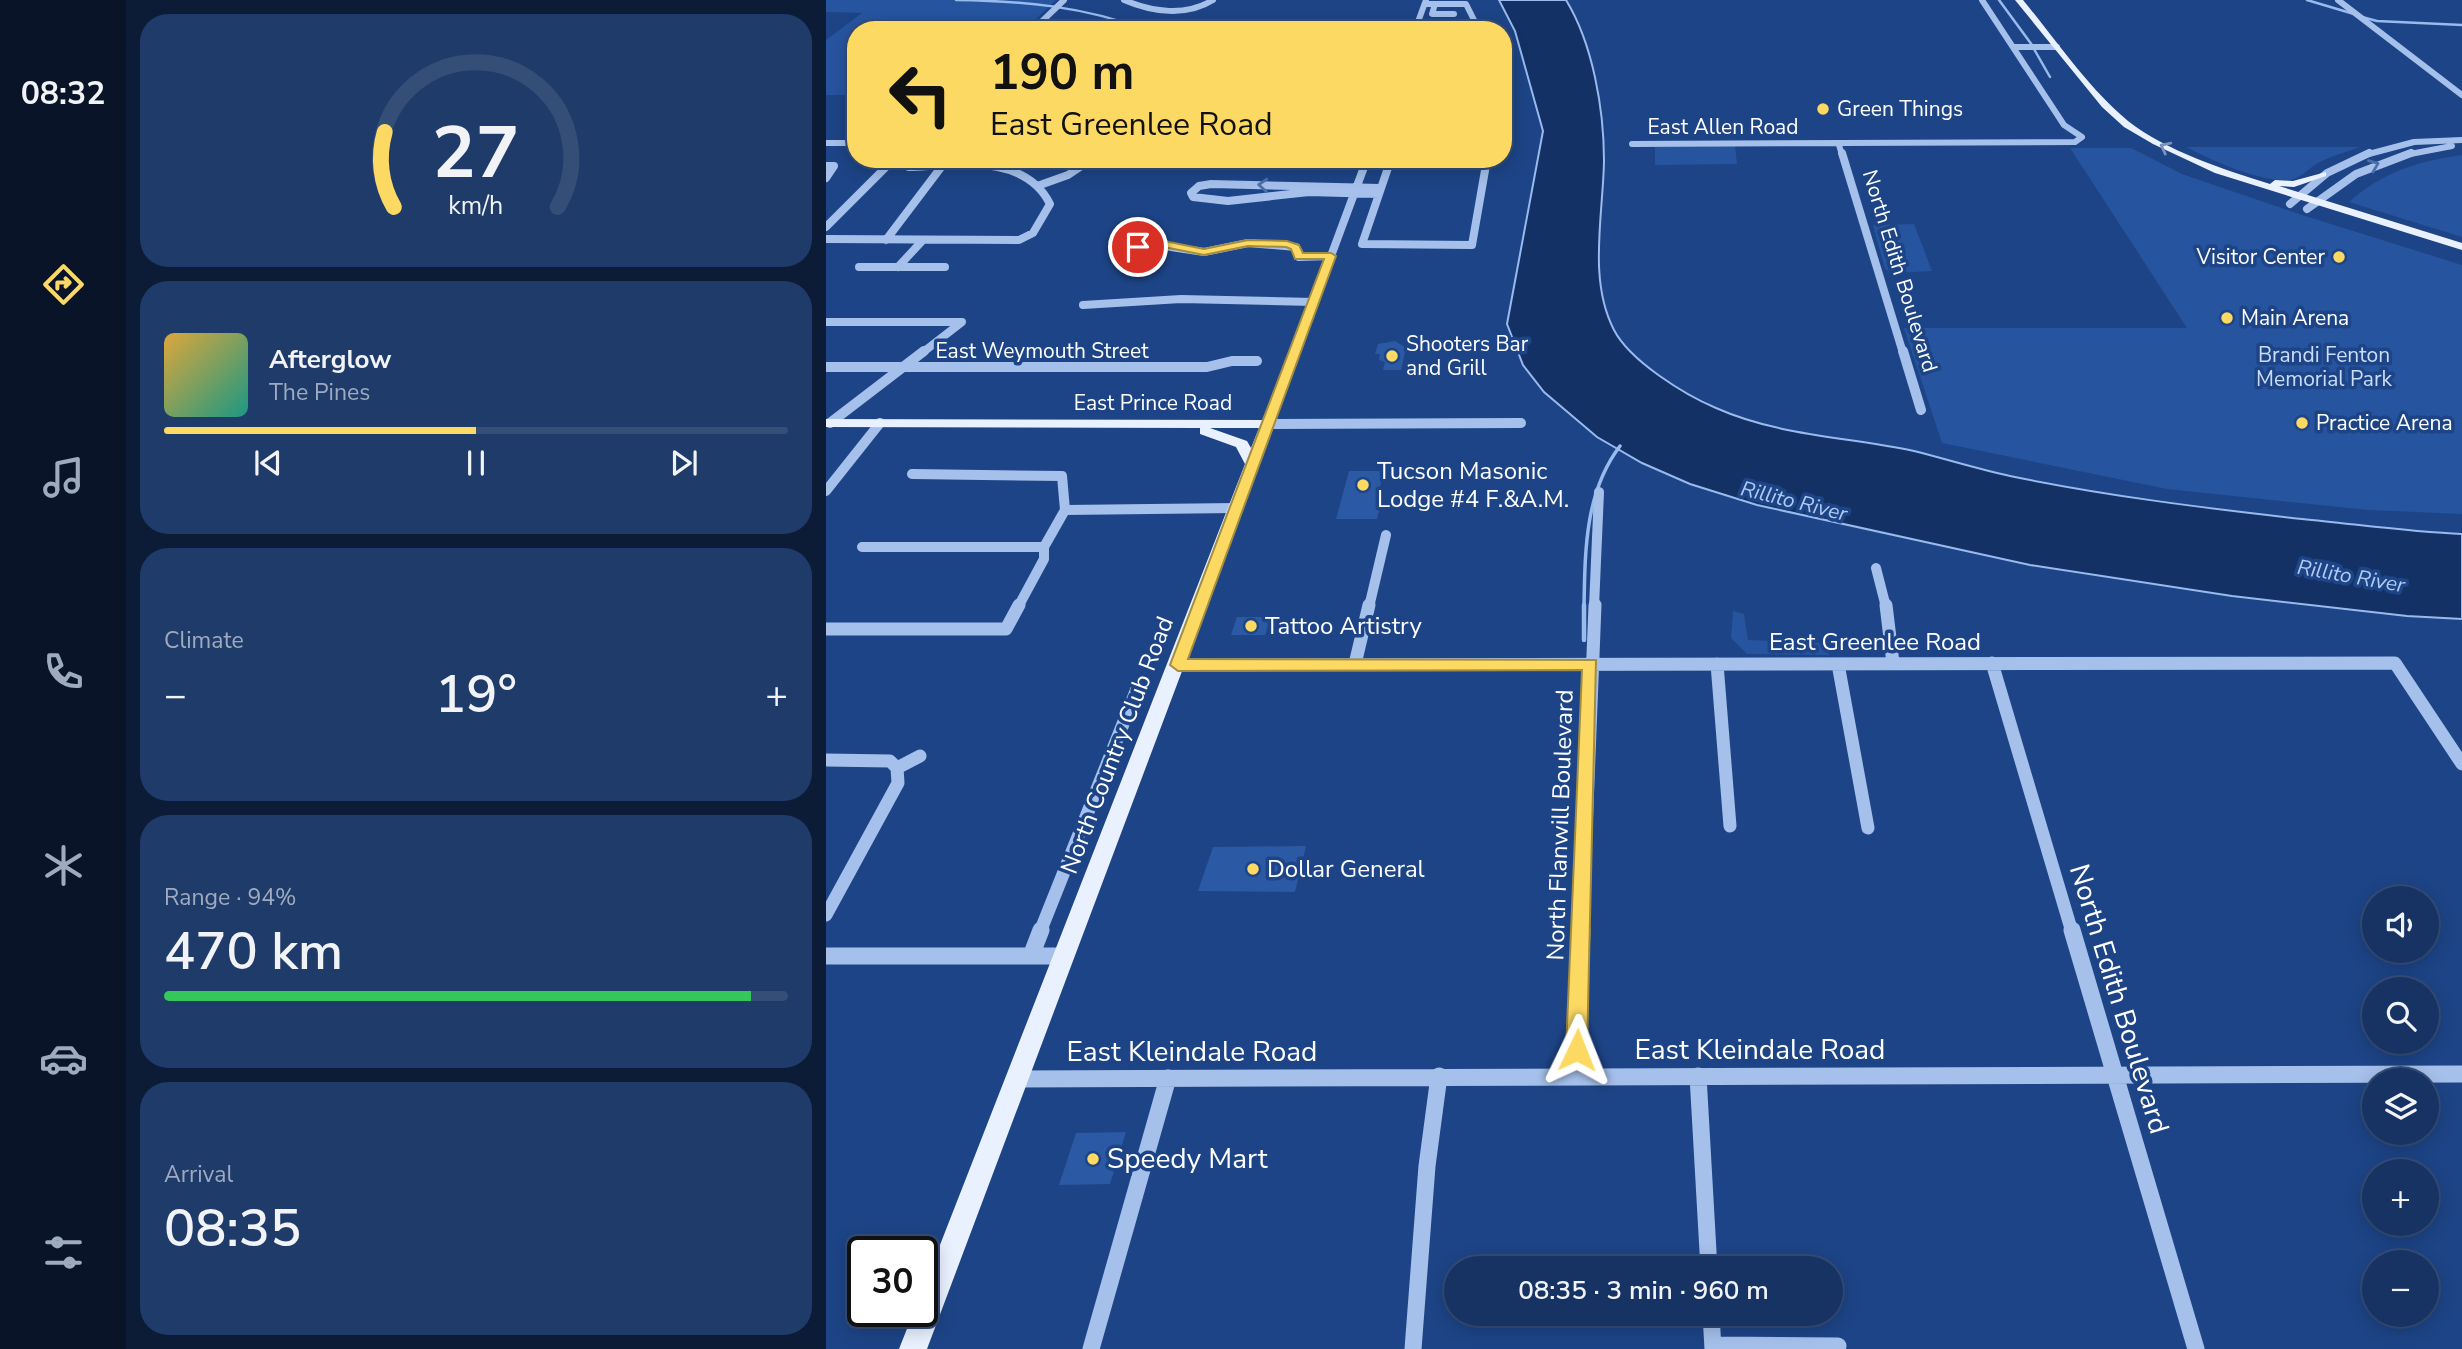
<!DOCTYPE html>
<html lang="en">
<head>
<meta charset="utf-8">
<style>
	body { margin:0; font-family:"Nunito Sans",sans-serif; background:#1f3b6a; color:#f1f3f6; height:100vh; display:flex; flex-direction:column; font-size:26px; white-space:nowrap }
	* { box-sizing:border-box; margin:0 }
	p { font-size:23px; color:#9eaabf }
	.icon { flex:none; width:38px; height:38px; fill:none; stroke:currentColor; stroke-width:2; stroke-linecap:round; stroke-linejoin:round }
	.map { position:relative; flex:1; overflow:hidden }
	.details { display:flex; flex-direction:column; gap:14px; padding:14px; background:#0c1c37; width:700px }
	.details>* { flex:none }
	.guide { position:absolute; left:21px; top:21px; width:665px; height:147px; border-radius:28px; box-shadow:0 4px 18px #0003,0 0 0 2px #354e78; background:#fbd963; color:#111; overflow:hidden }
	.controls { position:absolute; left:1536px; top:886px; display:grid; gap:14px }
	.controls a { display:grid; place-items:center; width:77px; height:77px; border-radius:50%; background:#163364; box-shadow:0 4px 18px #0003,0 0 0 2px #354e78; font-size:35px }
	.speed { position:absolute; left:21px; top:1236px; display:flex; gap:14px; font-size:35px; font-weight:700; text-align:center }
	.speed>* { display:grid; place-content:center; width:91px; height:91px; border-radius:50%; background:#163364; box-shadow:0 4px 18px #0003,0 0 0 2px #354e78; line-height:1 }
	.speed .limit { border:4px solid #111; border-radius:10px; background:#fff; color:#111 }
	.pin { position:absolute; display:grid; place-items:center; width:60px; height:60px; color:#fff; margin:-30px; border:4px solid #fff; border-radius:50%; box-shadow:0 2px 7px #0007 }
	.me { position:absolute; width:77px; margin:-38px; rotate:2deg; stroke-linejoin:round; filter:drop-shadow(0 0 5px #0008) }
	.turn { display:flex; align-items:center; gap:24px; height:147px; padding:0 28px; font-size:32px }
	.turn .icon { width:91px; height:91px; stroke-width:2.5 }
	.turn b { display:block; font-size:49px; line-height:60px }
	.big { font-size:52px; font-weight:600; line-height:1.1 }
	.details .card { flex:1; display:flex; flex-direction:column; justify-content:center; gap:10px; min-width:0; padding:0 24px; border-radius:28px; background:#1f3b6a }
	.details .dial { align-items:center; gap:0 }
	.dial svg { height:182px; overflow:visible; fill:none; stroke:#354e78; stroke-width:7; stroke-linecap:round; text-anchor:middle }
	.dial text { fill:#f1f3f6; stroke:none }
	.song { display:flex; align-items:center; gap:21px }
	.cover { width:84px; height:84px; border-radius:10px; background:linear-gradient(135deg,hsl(40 70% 55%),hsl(170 70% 35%)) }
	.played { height:7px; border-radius:4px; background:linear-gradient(90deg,#fbd963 50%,#354e78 50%) }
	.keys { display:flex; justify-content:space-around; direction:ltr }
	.heat { display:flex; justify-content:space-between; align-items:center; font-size:38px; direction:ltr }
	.charge { height:10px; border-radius:5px; background:linear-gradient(90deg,#34c759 94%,#354e78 0) }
	.trip { position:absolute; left:618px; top:1256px; width:399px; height:70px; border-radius:35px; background:#163364; box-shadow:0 4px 18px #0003,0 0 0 2px #354e78; font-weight:600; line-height:70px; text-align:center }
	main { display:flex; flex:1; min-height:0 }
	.menu { display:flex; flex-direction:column; width:126px; justify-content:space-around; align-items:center; background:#091428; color:#9eaabf }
	.menu .icon { width:49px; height:49px }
	.menu .active { color:#fbd963 }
	.menu b { font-size:32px; color:#f1f3f6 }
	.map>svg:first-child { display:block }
	.green { fill:#26549f }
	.water { fill:#133164; stroke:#98baed; stroke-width:2 }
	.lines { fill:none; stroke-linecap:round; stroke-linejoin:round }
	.stream-far2 { stroke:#98baed; stroke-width:2.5 }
	.stream-far1 { stroke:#98baed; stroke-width:3.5 }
	.stream { stroke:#98baed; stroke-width:4.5 }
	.building { fill:#2c59a4 }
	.minor-far4 { stroke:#a5c0eb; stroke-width:6 }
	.minor-far3 { stroke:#a5c0eb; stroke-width:8 }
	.minor-far2 { stroke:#a5c0eb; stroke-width:10 }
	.minor-far1 { stroke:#a5c0eb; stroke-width:13 }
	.minor { stroke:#a5c0eb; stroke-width:17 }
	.major { fill:#e9f0fe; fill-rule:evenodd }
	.oneway { stroke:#7991bc }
	.oneway2 { stroke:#4d6fa9 }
	.route { fill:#fbd963; stroke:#a38d40; stroke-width:2 }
	.poi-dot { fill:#fbd963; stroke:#1d4486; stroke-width:2.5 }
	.labels { text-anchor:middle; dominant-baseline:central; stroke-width:7; stroke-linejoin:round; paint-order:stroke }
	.far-poi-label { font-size:21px; fill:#fff; stroke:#1d4486; text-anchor:start }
	.far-street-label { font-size:21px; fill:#fff; stroke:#1d4486 }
	.far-park-label { font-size:21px; fill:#cadcf8; stroke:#1d4486 }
	.far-water-label { font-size:21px; font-style:italic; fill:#b1caf2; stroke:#1d4486 }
	.poi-label { font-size:24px; fill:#fff; stroke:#1d4486; text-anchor:start }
	.street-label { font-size:24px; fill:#fff; stroke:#1d4486 }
	.near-street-label { font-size:28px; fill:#fff; stroke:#1d4486 }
	.near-poi-label { font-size:28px; fill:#fff; stroke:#1d4486; text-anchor:start }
</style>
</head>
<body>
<main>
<nav class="menu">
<b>08:32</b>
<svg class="icon active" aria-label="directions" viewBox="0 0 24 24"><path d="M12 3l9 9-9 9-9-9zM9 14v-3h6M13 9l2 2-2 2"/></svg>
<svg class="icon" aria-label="music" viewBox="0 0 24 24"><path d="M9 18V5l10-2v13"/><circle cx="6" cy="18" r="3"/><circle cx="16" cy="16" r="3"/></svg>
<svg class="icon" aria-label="phone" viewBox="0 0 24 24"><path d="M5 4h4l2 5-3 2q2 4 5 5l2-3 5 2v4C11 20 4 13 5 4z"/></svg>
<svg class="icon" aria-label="climate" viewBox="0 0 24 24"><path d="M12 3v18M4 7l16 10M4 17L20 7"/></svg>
<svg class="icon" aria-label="car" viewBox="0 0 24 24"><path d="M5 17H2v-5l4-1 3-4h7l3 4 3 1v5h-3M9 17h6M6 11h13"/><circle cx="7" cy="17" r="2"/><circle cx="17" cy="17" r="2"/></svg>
<svg class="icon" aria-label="filters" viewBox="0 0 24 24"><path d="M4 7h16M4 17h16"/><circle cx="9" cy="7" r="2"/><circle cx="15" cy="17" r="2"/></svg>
</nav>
<section class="details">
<div class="card dial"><svg viewBox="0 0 100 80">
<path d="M14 69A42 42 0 1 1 86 69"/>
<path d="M14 69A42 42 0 0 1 10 36" stroke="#fbd963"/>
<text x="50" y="56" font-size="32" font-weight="700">27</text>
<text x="50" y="72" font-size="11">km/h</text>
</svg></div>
<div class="card">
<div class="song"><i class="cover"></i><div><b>Afterglow</b><p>The Pines</p></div></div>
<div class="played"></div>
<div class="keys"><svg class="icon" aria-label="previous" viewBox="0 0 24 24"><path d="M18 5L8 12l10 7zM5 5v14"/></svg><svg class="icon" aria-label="pause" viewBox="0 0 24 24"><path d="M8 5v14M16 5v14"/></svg><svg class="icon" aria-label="next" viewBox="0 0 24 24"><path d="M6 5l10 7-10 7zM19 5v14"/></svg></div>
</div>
<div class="card"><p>Climate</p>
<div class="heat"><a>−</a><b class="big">19°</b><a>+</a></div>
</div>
<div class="card"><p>Range · 94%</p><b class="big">470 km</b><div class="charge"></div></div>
<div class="card"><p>Arrival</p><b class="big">08:35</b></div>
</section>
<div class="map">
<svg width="1636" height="1349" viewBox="0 0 1636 1349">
	<rect width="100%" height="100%" fill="#1d4486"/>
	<!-- green -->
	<path class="green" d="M0,0H230L198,30H30V95H0V40L36,13L0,12Z
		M909,146L911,164L829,165V147Z
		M1360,147H1534C1520,152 1505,156 1492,163C1485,167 1477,175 1470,178C1445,188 1383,159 1360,147Z
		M1244,148H1305L1356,174L1473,214L1636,265V514L1542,510L1341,489L1116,443L1078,328H1361Z
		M1636,155V237L1523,202C1557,172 1592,161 1636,155Z
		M1088,224L1106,271L1068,273L1059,269L1047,225Z
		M907,611L918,614L922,640L1001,643L1003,655L921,654L905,638Z"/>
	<!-- water -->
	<path class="water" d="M673,0H740C767,44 778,110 778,161C777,216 762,280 788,330C804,361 859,395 890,408C953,436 1022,437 1088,451C1120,459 1152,469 1184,476C1281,496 1378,508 1476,519C1529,524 1583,532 1636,534V619L1581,616L1406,596L1204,565L931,505L864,484L816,463L771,437L718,392L697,365L681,324L717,131L689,31Z"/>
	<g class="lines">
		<!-- stream-far2 -->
		<path class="stream-far2" d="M130,0C197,1 257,6 320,30
			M1173,0L1206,45
			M1481,0L1528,14
			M1536,17L1551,21L1636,25
			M1208,49L1224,77"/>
		<!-- stream-far1 -->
		<path class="stream-far1" d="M758,607C759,550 759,492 794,446"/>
		<!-- stream -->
		<path class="stream" d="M758,640V605"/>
	</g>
	<!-- building -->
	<path class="building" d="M569,341L580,348L575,370H557L559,362L553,360L554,354H549L552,344Z
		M523,471H558L551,499H556L551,519H510Z
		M411,617H445L439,635H405Z
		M480,846L469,892L372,891L387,847Z
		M300,1132L284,1184L233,1185L250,1133Z"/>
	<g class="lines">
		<!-- minor-far4 -->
		<path class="minor-far4" d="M298,0C326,12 360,17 387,0
			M1512,0L1636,95
			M599,4H640L653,30
			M609,4L606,14H628
			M207,30L238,0
			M589,30L600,0
			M1187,47H1231
			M0,143H30
			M806,144L1249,142L1256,137L1238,125L1156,0
			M1013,145L1016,155
			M1539,155L1588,142L1636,140
			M1579,155L1626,146"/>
		<!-- minor-far3 -->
		<path class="minor-far3" d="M1016,153L1077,353
			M565,159L536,244L646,245L661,159
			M0,166H8L0,178
			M214,185L242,175L266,159
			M553,194L483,192L402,201L367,197L365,193L373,186L385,184L554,188
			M1464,204L1501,173L1543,153
			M1481,209L1530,174L1585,153
			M0,227L68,159
			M0,239L193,240L207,233L224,204C199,153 131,165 83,167
			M60,240L116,166
			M292,252L325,244L378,252L422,243L470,247L473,257L505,256
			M33,267H119
			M72,267L97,240
			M257,305L355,299L488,302
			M0,322H136L96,353
			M469,353L541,159"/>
		<!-- minor-far2 -->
		<path class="minor-far2" d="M469,351L442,424L695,423
			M1077,351L1095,410
			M0,367H381L406,361H431
			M4,423L98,351
			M86,474L236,476L239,510L410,508
			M0,491L54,423
			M36,547H218
			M1050,568L1060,607
			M192,607L218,559V547L239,510
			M543,607L560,535
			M768,607L773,492"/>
		<!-- minor-far1 -->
		<path class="minor-far1" d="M1060,605L1067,663
			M0,629H180L193,605
			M1166,663L1246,932
			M529,664L543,605
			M891,664L904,826
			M1012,664L1042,828
			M352,665L1569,663L1636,764
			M0,760L64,761L71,768L94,756
			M0,915L72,783L71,768
			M214,932L311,689
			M756,932L769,605"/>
		<!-- minor -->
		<path class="minor" d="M1246,930L1370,1349
			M0,956H236
			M205,956L215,930
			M750,1076L756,930
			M872,1076L883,1269
			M189,1079L1636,1074
			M885,1314L887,1349
			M887,1345L1012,1346
			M265,1349L342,1078
			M587,1349L601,1166L613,1076"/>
		<!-- major -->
		<path class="major" d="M1189,0H1197C1230,40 1262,88 1302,121C1340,151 1399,170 1444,184L1449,180L1467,181L1500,172V176L1468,187L1453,186L1636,243V250L1389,173L1327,144L1298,127L1276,107Z
			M0,419L442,420L449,424L101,1349H73L88,1311H96V1291L419,464L410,447L374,434V428L0,427ZM384,428H433L425,448L421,441Z"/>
	</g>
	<!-- one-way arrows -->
	<defs><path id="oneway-chevron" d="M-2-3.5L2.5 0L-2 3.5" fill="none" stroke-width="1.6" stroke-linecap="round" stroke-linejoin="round" transform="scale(1.75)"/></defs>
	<use class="oneway" href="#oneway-chevron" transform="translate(1339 147) rotate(-153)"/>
	<g class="oneway2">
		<use href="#oneway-chevron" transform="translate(1548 165) rotate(-22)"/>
		<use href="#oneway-chevron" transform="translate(437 185) rotate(-177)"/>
	</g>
	<!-- route -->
	<path class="route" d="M422,240L461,241L473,245L477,253H505L510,256L362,659L770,660L761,1050L758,1057L751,1060L743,1057L740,1050L756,670L352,671L344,665L498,259H469L465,249L460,247L422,246L378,255L338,247L312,250L307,247L338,241L378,249Z"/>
	<!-- markers -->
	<g class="poi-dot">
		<circle cx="997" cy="109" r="7"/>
		<circle cx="1513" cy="257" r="7"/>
		<circle cx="1401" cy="318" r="7"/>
		<circle cx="566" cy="356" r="7"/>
		<circle cx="1476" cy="423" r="7"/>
		<circle cx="537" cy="485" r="7"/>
		<circle cx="425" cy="626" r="7"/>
		<circle cx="427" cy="869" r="7"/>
		<circle cx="267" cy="1159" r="7"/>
	</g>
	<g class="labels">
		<!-- far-poi labels -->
		<g class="far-poi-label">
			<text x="1011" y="109">Green Things</text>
			<text x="1499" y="257" text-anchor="end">Visitor Center</text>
			<text x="1415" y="318">Main Arena</text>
			<text x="580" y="344">Shooters Bar<tspan x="580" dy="24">and Grill</tspan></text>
			<text x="1490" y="423">Practice Arena</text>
		</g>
		<!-- far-street labels -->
		<g class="far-street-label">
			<text x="897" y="127">East Allen Road</text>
			<text transform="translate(1074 271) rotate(73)">North Edith Boulevard</text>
			<text x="216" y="351">East Weymouth Street</text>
			<text x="327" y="403">East Prince Road</text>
		</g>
		<!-- far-park labels -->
		<g class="far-park-label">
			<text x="1498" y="355">Brandi Fenton<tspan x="1498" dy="24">Memorial Park</tspan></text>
		</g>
		<!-- far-water labels -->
		<g class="far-water-label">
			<text transform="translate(968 501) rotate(14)">Rillito River</text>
			<text transform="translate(1525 576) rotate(10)">Rillito River</text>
		</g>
		<!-- poi labels -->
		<g class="poi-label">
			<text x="551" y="471">Tucson Masonic<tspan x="551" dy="28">Lodge #4 F.&amp;A.M.</tspan></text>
			<text x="439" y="626">Tattoo Artistry</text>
			<text x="441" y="869">Dollar General</text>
		</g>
		<!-- street labels -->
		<g class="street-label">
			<text x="1049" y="642">East Greenlee Road</text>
			<text transform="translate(291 745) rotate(-69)">North Country Club Road</text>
			<text transform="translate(734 825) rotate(-88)">North Flanwill Boulevard</text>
		</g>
		<!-- near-street labels -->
		<g class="near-street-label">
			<text transform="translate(1293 999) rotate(73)">North Edith Boulevard</text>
			<text x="934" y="1050">East Kleindale Road</text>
			<text x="366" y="1052">East Kleindale Road</text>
		</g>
		<!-- near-poi labels -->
		<g class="near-poi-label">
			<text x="281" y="1159">Speedy Mart</text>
		</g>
	</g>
</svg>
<div class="controls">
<a><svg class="icon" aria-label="sound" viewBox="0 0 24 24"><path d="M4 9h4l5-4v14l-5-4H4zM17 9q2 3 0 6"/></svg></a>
<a><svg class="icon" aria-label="search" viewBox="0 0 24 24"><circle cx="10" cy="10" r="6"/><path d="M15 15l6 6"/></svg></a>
<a><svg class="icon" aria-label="layers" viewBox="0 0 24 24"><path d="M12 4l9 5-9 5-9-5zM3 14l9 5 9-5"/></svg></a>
<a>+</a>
<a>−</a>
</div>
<div class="speed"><div class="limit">30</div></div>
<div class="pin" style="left:312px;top:247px;background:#d93025"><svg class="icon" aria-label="arrive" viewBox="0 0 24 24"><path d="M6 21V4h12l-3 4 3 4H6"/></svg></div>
<svg class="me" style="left:751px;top:1050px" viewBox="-20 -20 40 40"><path d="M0-17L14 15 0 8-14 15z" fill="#fbd963" stroke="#fff" stroke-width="4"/></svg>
<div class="trip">08:35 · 3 min · 960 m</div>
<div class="guide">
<div class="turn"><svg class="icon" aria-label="left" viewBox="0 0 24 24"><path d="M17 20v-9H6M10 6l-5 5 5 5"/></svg><div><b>190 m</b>East Greenlee Road</div></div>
</div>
</div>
</main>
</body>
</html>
